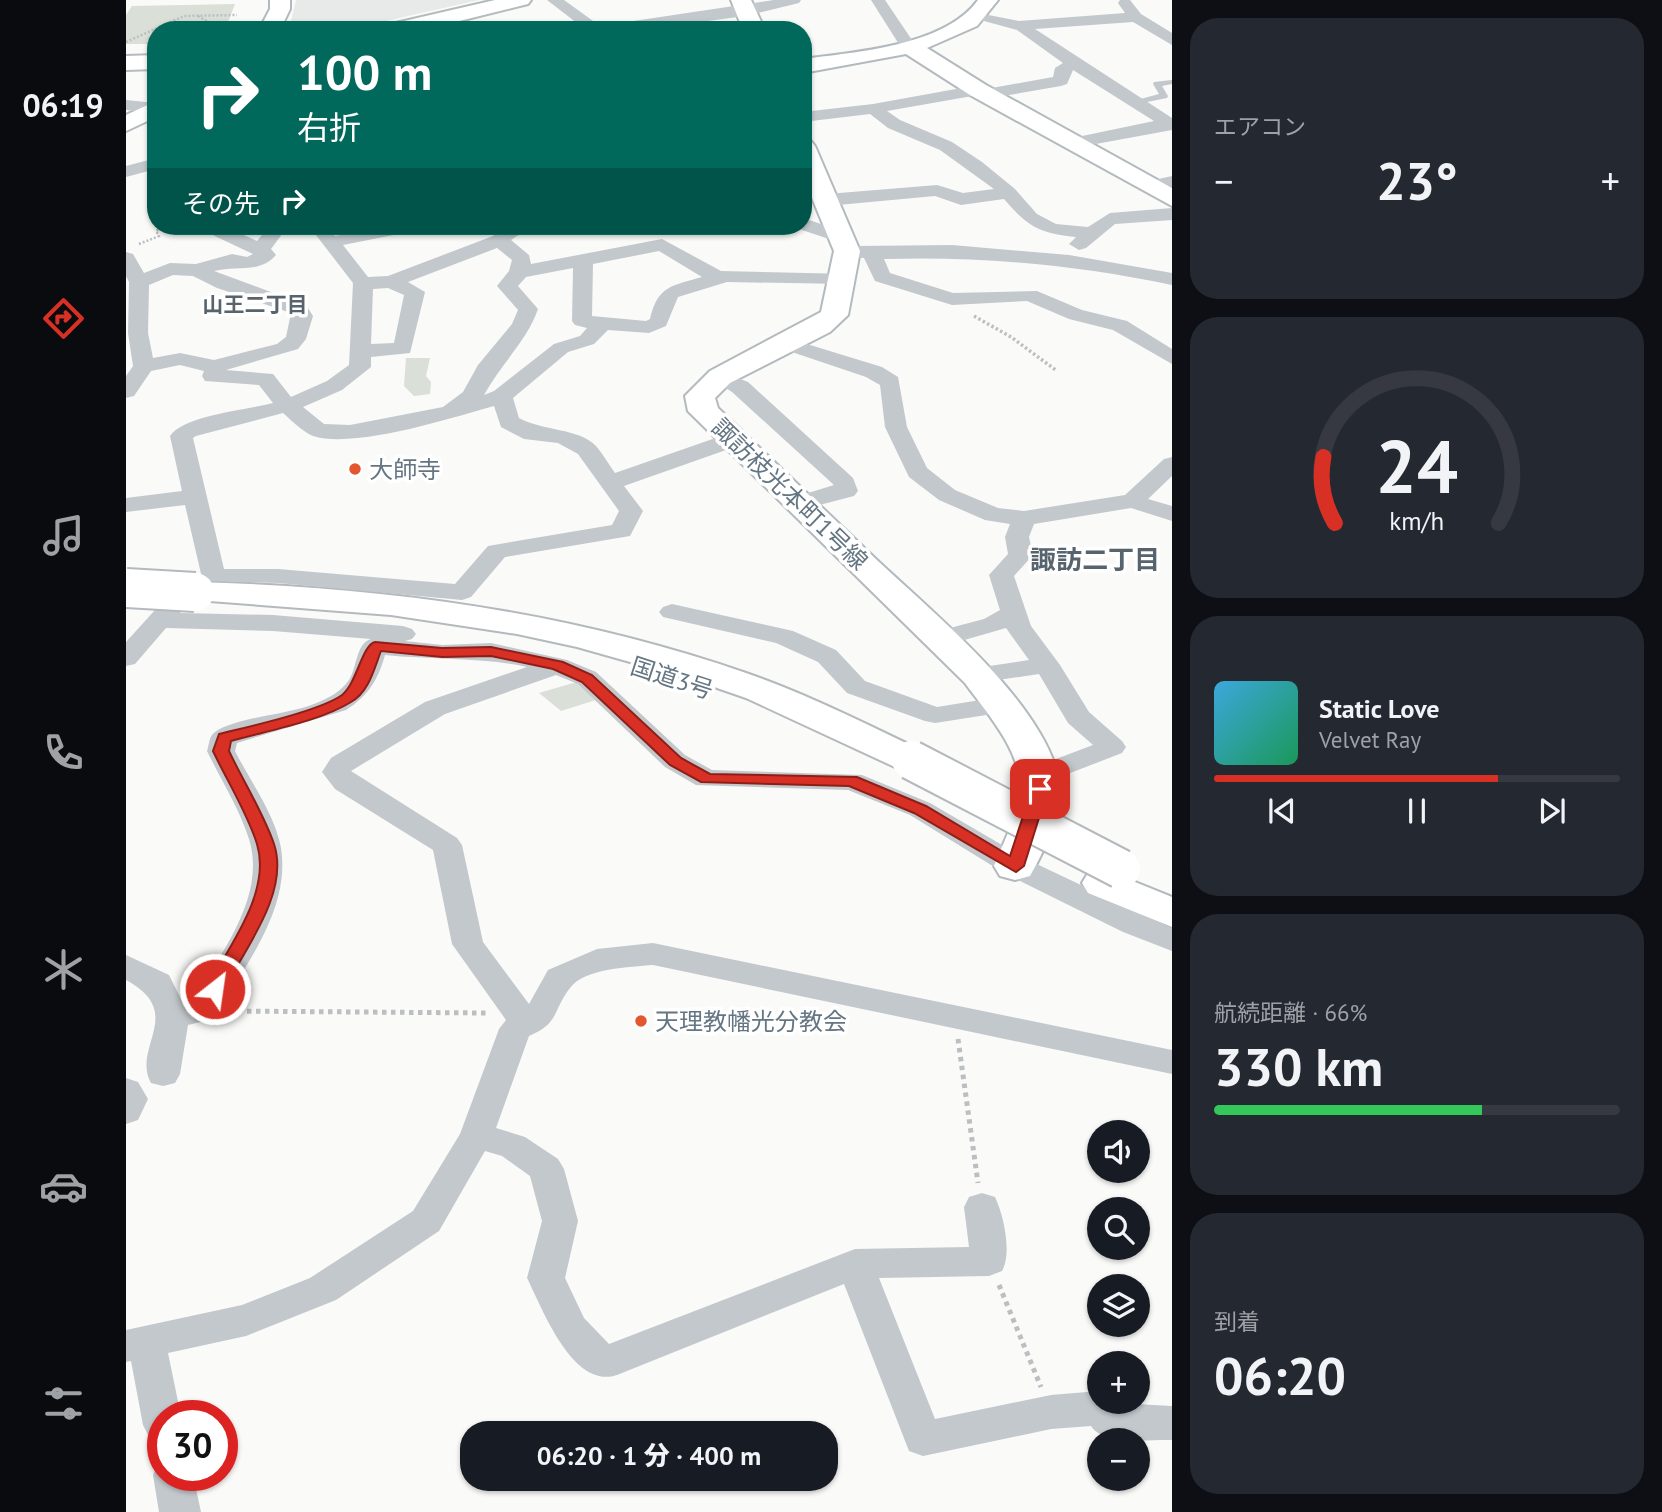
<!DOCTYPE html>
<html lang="ja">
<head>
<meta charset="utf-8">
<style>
	body { margin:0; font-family:"PT Sans","Noto Sans JP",sans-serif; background:#242831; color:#f1f3f6; height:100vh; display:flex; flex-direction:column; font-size:26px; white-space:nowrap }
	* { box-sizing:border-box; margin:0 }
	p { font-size:23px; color:#9ea1a6 }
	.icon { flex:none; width:38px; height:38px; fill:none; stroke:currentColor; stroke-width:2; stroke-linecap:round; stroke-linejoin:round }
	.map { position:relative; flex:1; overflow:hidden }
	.side { display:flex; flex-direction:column; gap:18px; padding:18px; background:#0d0f14; width:490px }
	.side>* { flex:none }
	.banner { position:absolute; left:21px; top:21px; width:665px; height:214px; border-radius:28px; box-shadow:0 2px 5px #0004; background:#00695c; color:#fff; overflow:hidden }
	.buttons { position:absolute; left:961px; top:1120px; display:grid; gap:14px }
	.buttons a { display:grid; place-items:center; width:63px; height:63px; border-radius:50%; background:#171b24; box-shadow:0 2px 5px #0004; font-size:35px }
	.speed { position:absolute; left:21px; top:1400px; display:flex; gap:14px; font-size:35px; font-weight:700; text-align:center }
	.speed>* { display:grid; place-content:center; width:91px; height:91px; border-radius:50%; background:#171b24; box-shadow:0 2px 5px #0004; line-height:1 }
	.speed .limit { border:10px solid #d22; background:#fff; color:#111 }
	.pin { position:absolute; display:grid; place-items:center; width:60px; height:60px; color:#fff; margin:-30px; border-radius:14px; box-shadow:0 4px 10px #0006 }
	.me { position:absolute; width:77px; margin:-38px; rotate:30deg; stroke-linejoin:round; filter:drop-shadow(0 0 5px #0008) }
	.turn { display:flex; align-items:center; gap:24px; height:147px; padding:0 35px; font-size:32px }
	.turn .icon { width:91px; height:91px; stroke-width:2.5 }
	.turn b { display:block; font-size:49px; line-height:60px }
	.then { display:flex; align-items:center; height:66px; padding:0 35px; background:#0003; gap:14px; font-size:26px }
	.big { font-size:52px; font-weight:800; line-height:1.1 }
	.side .tile { flex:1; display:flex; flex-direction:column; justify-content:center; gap:10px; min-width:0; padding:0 24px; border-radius:28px; background:#242831 }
	.side .dial { align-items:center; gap:0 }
	.dial svg { height:182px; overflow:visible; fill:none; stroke:#363941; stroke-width:7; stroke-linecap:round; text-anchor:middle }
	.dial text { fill:#f1f3f6; stroke:none }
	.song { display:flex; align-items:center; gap:21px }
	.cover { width:84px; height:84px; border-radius:10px; background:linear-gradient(135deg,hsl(200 70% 55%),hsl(150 70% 35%)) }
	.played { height:7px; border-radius:4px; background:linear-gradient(90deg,#d93025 70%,#363941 70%) }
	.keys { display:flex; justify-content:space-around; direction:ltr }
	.heat { display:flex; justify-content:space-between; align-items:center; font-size:38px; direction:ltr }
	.charge { height:10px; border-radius:5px; background:linear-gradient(90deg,#34c759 66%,#363941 0) }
	.trip { position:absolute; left:334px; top:1421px; width:378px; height:70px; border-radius:28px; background:#171b24; box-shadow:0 2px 5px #0004; font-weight:800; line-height:70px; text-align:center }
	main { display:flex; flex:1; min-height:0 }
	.tabs { display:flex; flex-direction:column; width:126px; justify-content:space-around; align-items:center; background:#090b0e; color:#9ea1a6 }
	.tabs .icon { width:49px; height:49px }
	.tabs .on { color:#d93025 }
	.tabs b { font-size:32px; color:#f1f3f6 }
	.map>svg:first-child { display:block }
	.built { fill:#e8e9e9 }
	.green { fill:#dadfd7 }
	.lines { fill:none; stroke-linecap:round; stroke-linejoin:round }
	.secondary-casing { stroke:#b3babf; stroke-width:4 }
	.primary-casing { stroke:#b5babe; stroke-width:4 }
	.highway-casing { stroke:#b4b9bd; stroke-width:4 }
	.path-far2 { stroke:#bbbfc2; stroke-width:2.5; stroke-dasharray:2 2; stroke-linecap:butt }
	.path-far1 { stroke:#bbbfc2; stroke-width:3.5; stroke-dasharray:2.5 2.5; stroke-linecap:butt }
	.path { stroke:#bbbfc2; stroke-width:5; stroke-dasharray:4.5 4.5; stroke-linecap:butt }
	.lane { fill:#c3c8cc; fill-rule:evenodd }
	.street { fill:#c3c8cc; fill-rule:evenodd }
	.secondary { fill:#fff; fill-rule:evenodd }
	.primary { fill:#fff; fill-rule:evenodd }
	.highway { fill:#fff; fill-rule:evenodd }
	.highway-bridge-casing { stroke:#b4b9bd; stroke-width:42; stroke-linecap:butt }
	.highway-bridge { stroke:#fff; stroke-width:38 }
	.route { fill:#d93025; stroke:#8d1f18; stroke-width:2 }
	.poi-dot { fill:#e4572e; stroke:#fff; stroke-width:2.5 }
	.labels { text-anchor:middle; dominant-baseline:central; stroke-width:7; stroke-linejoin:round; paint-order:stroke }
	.far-neighbourhood-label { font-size:21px; font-weight:bold; fill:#57646e; stroke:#fff }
	.poi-label { font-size:24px; fill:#657683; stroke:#fff; text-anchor:start }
	.street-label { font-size:24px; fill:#657683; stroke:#fff }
	.neighbourhood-label { font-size:26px; font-weight:bold; fill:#57646e; stroke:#fff }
</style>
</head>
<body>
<main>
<nav class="tabs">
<b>06:19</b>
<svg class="icon on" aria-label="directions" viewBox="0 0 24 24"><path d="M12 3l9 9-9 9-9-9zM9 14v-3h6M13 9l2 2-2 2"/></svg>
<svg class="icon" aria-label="music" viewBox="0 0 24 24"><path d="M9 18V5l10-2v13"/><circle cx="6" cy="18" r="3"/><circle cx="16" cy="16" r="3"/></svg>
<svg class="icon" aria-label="phone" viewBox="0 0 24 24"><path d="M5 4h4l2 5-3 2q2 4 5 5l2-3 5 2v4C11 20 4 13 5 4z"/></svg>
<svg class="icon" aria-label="climate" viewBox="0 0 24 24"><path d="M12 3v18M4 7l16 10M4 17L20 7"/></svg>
<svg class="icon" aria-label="car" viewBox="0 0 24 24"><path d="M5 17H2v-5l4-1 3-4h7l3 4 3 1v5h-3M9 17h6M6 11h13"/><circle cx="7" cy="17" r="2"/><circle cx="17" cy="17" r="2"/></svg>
<svg class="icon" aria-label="filters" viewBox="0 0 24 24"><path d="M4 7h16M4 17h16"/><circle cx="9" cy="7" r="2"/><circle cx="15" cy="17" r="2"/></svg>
</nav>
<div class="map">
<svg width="1046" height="1512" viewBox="0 0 1046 1512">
	<rect width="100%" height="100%" fill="#fafaf8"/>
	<!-- built -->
	<path class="built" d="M170,0H353L220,30H163Z"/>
	<!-- green -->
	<path class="green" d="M109,4L99,30H30V44H0V15L6,6Z
		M280,358H304L300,376L305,382L304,394L288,396L278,386Z
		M454,681L473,699L435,711L413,693Z"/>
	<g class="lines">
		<defs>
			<path id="secondary" d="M144,0H164V9L154,30H133L144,9Z
				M605,0H625L639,30H617Z
				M852,0H872L851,26L801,48L860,85L1046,188V206L844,95L780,54L677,73V59C730,52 819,46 852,0Z
				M30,101V117L0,131V115Z
				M677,139L685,141L689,146L734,251L722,315L704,332L604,383L589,398L592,408C645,459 699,510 753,562C809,614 913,700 932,775C939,804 919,851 904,876L889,880L874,876L868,866C877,843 890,819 894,794C899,755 860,712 839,683L562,411L559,396L584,371L695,312L708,251L677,176Z"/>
			<path id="primary" d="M369,0H405L402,4L297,30H259L261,25Z
				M30,55V69L0,70V56Z"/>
			<path id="highway" d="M69,582C256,587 442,611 620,673C681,694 740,724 799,752L804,760L799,768L785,772L771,768L620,698L568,680L451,647L391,634L265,615L57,599L52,592L57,585Z
				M977,869L1046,897V927L962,893L956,883L962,873Z"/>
		</defs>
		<!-- secondary casing -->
		<use href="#secondary" class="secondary-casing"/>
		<!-- primary casing -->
		<use href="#primary" class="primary-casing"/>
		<!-- highway casing -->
		<use href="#highway" class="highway-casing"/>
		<!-- path-far2 -->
		<path class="path-far2" d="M72,16L86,24L87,30
			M0,42L58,16L111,15
			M13,244L33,236L30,231L38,226"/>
		<!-- path-far1 -->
		<path class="path-far1" d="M848,316L885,337L931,371"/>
		<!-- path -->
		<path class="path" d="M103,1011L361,1013
			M832,1039L852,1183
			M873,1285L915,1387"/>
		<!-- lane -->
		<path class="lane" d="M1046,80V84L1036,86L1042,96L1041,98L1011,104L1007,101L1033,94L1027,84L1028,82Z"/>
		<!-- street -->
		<path class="street" d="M421,0H438L474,26L648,0H675L673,3L620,16L512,30H460Z
			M745,0H759L790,46L788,49H776Z
			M994,0H1004L1015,14L1046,33V45L1007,22L909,29L1046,118V130L948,148L942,147L939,143L942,139L1028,121L947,70L941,84L935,86L860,99L852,95L761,111L774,120L826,142L856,162L889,189L911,214L930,224L962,227L984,213L1046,208V220L989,224L960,248L953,250L943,244L950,237C913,233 902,227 878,199L835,205L809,196L701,206L692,200L701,194L811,185L837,193L868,189L814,150L762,128L744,114L677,122V112L747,104L852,85L860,89L927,77L929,68L937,63L891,30L847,18V12L893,21L999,13L992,3Z
			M0,100L30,103V113L0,110Z
			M30,158V169L0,177V166Z
			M1046,176V186L1025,191L1016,186L1019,182Z
			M677,218L725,234L728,238L718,244L670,228L669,226H677Z
			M74,226H98L131,241L143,226H162L145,249L150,255C134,274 110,265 88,271L180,305L187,316L180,339L172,349L100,370L147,374L165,397L201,381L223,365L227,283L183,226H202L209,236L259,226H295L293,230L217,245L242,277L262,276L367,236L379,226H406L385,240L403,255L405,264L536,239L595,271L724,274L727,278L717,284L601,282L552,297L540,326L523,333L482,330L468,344L442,352L387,398L393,418C416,431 453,428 470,446C477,454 483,465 489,473L601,434H617L620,439L617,444L498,486L517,511L504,536L379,557L345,597L336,600L152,583L78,581L54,613L147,615L277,626L286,629L290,634L286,639L279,641L316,645L365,643L441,660L470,672L559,755L586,770L736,775L804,803L900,859L1046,928V951L997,932L878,873L784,815L722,790L570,785L539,767L452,684L430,675L319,714L225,771L331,838L336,845L357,942L403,1004L422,970L471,949L527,943L1046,1050V1074L527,965C504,967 459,968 444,988C426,1011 434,1023 403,1036L370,1128L399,1137L432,1159L438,1169L452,1221L439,1278L458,1318L483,1344L729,1249L843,1247L838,1207L843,1197L856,1193L869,1197C878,1216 886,1253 876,1271L863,1276L753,1278L809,1419L925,1395L973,1391V1402L1046,1406V1440C1024,1439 978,1446 965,1426L925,1429L797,1456L783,1451L718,1284L491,1375C447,1390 417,1310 401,1278L416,1221L404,1176L376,1156L359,1151L313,1231L210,1300L120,1336L42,1353L55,1416H37V1442L23,1437L17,1425L5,1361L0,1362V1330L116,1305L184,1278L287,1211L334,1134L373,1029L380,1020L326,944L307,850L209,789L196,772L205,758L299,702L401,667C355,657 307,660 259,655C252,680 242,696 220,710L111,743L109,751C124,781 149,814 155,848C165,910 117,969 87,1019L62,1025L54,1074L49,1083L37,1086L25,1083C5,1047 61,1013 0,980V955L43,975L57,1003L66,1001C94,955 141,896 123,839C113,808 95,780 81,751C83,745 83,736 89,732C111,717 161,715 188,704C201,699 215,692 223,680C231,668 230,643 245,639L147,631L40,628L9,664L0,666V642L58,578H76L59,505L0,512V498L56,491L44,436C58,415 121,410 147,403L133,385L79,381L76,376L78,371L54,365L25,371L8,396L0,398V376L7,366L2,333L3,282L0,276V252L7,254L18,273L44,263L70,264L106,254L121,257L127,254L76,230ZM371,248L386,260L383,271L371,286L392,310L386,324L352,365L337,392L317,407L224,425L198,424L177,407L216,390L245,367V357L284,353L299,292L282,282ZM533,251L576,277C546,286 532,285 524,319L520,321L466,316L467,264ZM447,268L446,321L449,325L461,328L454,336L428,344L368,391L358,395C374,365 401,341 412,309L392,286L400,277ZM47,275L67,276L91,288L165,313L160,337L151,344L88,360L54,353L27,358L22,333L23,285ZM262,288L278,295L268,343L245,344L247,289ZM368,406L375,427L398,439L432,443L452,454L493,511L486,525L362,546L329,584L152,569H98L67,438L70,436L157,413C166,421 177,432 187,436C229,449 325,418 368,406Z
			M826,245L943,255L1046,273V285C950,265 856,256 758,259L764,273L827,293L911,291L956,310L1001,321L1046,349V364L987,330L943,319L901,301L826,305L749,281L738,258L724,256L721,252L731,246Z
			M658,337L756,367L772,377L781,427L801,468L829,490L872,508L898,511L999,495L1038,459L1046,457V476L1022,499L1046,506V521L1005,508L908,524L903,537L907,555L888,576L905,626L934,665L963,712L996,741L1000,747L996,753L921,782L911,785L901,782L897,776L901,770L967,745L942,723L913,674L852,683L843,681L839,675L843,669L903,660L880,628L814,647L805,645L801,639L805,633L858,619L874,610L863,575L882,554L879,537L884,524L859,520L813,500L783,477L759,427L754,385L740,377L651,347L648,343Z
			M594,371L622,382L727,478L732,491L728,496L674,510L666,508L662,503L666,498L708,485L606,392L583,377Z
			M546,604L667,631L710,650L739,681L811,707L873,697L883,699L887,705L883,711L873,713L809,723L799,721L721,693L692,662L650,643L537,617L533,612L537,607Z
			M0,1078L12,1082L22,1099L12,1120L0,1124Z
			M37,1461V1475H67L75,1512H33L27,1475L33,1462Z"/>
		<!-- secondary -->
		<use href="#secondary" class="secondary"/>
		<!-- primary -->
		<use href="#primary" class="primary"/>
		<!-- highway -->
		<use href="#highway" class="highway"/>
		<defs>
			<path id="highway-bridge" d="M0,588L69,592
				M785,760L995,869"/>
		</defs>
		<!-- highway-bridge casing -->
		<use href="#highway-bridge" class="highway-bridge-casing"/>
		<!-- highway-bridge -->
		<use href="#highway-bridge" class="highway-bridge"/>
	</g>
	<!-- route -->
	<path class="route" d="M249,642L316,648L365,647L437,662L466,675L555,758L584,774L731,777L800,806L884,856L906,789L914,784L922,789L898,866L890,872L788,813L723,786L575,782L544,765L456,682L427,669L365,656L316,657L255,651C248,669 243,692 225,702C195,721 140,731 105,741L103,751C117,781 137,812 148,844C164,892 119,949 98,989L95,994H82L80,989C101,949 146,893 131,844C121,812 101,781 87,751L93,734C121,727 194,711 216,695C231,683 236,645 249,642Z"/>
	<!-- markers -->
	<g class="poi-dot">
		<circle cx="229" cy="469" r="7"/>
		<circle cx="515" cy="1021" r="7"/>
	</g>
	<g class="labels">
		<!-- far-neighbourhood labels -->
		<g class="far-neighbourhood-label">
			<text x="129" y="304">山王二丁目</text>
		</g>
		<!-- poi labels -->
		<g class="poi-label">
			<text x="243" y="469">大師寺</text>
			<text x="529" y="1021">天理教幡光分教会</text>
		</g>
		<!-- street labels -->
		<g class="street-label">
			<text transform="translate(664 494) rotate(44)">諏訪枝光本町1号線</text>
			<text transform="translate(546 678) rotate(18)">国道3号</text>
		</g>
		<!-- neighbourhood labels -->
		<g class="neighbourhood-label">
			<text x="969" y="559">諏訪二丁目</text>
		</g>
	</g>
</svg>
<div class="buttons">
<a><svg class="icon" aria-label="sound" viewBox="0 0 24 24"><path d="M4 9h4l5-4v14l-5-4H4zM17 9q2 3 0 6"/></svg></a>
<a><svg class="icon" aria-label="search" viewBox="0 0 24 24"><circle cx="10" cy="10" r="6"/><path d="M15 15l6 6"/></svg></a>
<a><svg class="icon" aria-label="layers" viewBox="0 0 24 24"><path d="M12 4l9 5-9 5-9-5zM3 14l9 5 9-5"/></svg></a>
<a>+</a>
<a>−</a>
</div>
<div class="speed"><div class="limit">30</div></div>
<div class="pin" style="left:914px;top:789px;background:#d93025"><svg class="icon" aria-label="arrive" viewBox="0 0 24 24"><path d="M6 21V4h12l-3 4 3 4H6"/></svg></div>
<svg class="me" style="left:89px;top:989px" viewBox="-20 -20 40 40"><circle r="17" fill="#d93025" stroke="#fff" stroke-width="3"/><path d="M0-11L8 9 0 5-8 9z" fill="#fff"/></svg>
<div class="trip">06:20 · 1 分 · 400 m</div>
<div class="banner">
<div class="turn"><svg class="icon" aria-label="right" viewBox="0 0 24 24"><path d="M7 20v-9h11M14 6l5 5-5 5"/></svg><div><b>100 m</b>右折</div></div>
<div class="then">その先<svg class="icon" aria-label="right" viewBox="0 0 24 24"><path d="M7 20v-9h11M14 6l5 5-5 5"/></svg></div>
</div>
</div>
<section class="side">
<div class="tile"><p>エアコン</p>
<div class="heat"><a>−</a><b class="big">23°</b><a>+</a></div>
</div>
<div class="tile dial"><svg viewBox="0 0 100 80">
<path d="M14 69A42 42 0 1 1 86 69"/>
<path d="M14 69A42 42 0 0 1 9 40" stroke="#d93025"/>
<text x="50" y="56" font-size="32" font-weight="700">24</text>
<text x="50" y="72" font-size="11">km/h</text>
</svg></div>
<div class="tile">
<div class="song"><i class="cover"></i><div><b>Static Love</b><p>Velvet Ray</p></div></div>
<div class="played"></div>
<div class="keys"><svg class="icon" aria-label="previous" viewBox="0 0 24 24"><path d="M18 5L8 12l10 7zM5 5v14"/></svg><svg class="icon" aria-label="pause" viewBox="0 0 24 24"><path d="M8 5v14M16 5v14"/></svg><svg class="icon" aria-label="next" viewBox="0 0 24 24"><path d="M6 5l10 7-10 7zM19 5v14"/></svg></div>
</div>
<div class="tile"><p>航続距離 · 66%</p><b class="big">330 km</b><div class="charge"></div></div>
<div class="tile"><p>到着</p><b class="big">06:20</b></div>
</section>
</main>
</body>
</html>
